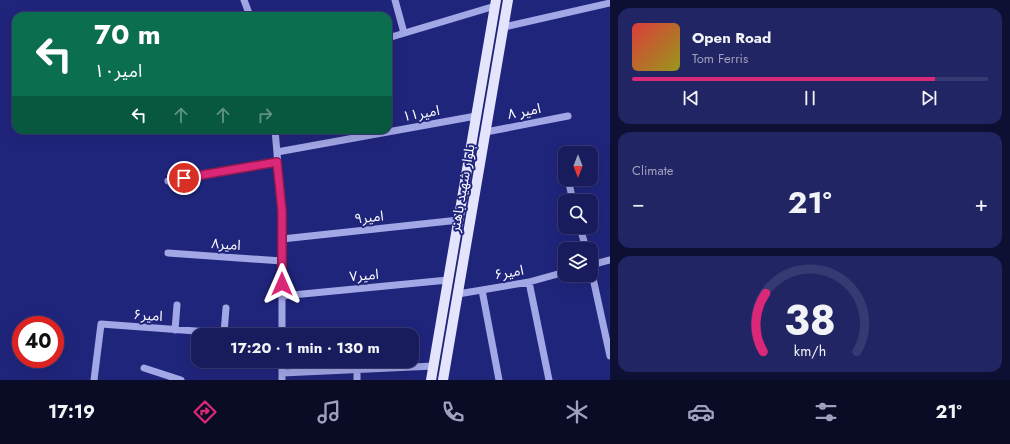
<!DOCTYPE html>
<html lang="en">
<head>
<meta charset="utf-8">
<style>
	body { margin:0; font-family:Jost,"Noto Sans Arabic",sans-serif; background:#212563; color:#f1f3f6; height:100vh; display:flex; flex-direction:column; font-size:15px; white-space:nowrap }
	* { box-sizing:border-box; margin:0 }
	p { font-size:13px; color:#9fa1bc }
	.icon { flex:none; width:22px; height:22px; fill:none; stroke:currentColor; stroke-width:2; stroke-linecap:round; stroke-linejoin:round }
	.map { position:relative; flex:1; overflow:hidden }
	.side { display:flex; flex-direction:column; gap:8px; padding:8px; background:#0d0f33; width:400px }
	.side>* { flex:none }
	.banner { position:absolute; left:12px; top:12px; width:380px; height:122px; border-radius:12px; box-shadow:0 4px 16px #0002,0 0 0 1px #363a72; background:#0b6e4f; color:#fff; overflow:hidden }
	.needle { width:26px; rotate:180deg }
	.controls { position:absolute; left:558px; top:146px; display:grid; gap:8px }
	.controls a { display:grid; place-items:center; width:40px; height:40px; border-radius:8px; background:#181c5d; box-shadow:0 4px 16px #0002,0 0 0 1px #363a72; font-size:20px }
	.speed { position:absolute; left:12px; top:316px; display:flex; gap:8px; font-size:20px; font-weight:700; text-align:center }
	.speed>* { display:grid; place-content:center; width:52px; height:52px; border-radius:50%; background:#181c5d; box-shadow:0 4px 16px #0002,0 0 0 1px #363a72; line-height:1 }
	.speed .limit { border:6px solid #d22; background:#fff; color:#111 }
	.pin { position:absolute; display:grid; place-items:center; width:34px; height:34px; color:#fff; margin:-17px; border:2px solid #fff; border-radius:50%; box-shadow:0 1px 4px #0007 }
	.me { position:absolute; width:44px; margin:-22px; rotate:0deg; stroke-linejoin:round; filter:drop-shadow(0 0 3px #0008) }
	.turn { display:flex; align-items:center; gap:14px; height:84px; padding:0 16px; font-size:18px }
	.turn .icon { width:52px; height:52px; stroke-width:2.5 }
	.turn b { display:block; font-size:28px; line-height:34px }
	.lanes { display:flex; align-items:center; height:38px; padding:0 16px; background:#0003; justify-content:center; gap:20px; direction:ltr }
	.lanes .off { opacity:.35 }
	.big { font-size:30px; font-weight:700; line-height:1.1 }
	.side .tile { flex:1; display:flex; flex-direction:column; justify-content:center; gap:6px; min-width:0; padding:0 14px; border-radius:12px; background:#212563 }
	.side .dial { align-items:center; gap:0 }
	.dial svg { height:104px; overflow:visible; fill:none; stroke:#363a72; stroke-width:7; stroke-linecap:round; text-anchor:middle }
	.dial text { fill:#f1f3f6; stroke:none }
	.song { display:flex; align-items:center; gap:12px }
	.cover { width:48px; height:48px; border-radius:6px; background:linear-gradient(135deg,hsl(0 70% 55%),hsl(60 70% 35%)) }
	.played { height:4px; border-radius:2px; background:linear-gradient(90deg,#db2777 85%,#363a72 85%) }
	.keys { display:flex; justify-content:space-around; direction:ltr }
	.heat { display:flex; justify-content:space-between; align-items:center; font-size:22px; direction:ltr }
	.trip { position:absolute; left:191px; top:328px; width:228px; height:40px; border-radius:12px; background:#181c5d; box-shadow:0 4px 16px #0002,0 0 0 1px #363a72; font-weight:700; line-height:40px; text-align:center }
	.tab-bar { display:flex; height:64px; justify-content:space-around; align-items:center; background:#0a0b25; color:#9fa1bc }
	.tab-bar .icon { width:28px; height:28px }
	.tab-bar .current { color:#db2777 }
	.tab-bar b { font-size:18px; color:#f1f3f6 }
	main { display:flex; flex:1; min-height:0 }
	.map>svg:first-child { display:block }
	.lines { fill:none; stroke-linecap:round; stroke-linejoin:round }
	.minor { stroke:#a2a7e6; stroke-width:7 }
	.major { stroke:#e4e4fd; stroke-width:10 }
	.route-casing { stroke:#8e194d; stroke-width:10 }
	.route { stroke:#db2777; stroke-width:7 }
	.labels { text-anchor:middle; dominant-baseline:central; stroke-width:4; stroke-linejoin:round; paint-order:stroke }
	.street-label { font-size:14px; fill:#fff; stroke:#20257c }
</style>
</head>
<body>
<main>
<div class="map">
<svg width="610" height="380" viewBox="0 0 610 380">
	<rect width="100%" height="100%" fill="#20257c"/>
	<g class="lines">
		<!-- minor -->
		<path class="minor" d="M244,0L250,16
			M395,0L404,33
			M504,27L610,3
			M388,38L495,6
			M275,130L282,211V335
			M486,132L568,116
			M277,152L476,116
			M568,179L573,201
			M168,181L277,162
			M580,227L586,249
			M282,239L459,220
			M168,253L282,261
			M591,265L610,260
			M591,269L610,356
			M529,282L549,380
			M482,290L499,380
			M458,294L529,282L565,272
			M282,296L448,280
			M175,330L177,305
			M224,333L226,308
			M282,361V380
			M144,368L181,380
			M357,370V380
			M282,373L434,366
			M94,380L101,324L250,335"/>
		<!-- major -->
		<path class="major" d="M431,380L496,0
			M443,380L508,0"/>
	</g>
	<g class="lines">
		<defs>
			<path id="route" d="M184,178L277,162L282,211V284"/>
		</defs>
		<!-- route casing -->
		<use href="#route" class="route-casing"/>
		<!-- route -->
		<use href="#route" class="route"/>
	</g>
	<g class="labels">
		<!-- street labels -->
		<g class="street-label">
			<text transform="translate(524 111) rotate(-11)">امیر ۸</text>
			<text transform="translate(421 113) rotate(-10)">امیر۱۱</text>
			<text transform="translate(462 188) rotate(-80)">بلوار شهید باهنر</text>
			<text transform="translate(369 217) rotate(-6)">امیر۹</text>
			<text transform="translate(226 244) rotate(4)">امیر۸</text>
			<text transform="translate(509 272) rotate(-10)">امیر۶</text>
			<text transform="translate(364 275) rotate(-5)">امیر۷</text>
			<text transform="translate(148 315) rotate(4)">امیر۶</text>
		</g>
	</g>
</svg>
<div class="controls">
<a><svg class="needle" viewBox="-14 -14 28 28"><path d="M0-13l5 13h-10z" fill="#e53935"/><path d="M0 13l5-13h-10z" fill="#9fa1bc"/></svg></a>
<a><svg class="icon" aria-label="search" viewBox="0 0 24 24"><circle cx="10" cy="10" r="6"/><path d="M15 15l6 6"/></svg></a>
<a><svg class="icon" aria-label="layers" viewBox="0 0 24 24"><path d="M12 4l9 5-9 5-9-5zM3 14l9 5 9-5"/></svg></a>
</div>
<div class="speed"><div class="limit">40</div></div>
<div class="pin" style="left:184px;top:178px;background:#d93025"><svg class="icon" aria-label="arrive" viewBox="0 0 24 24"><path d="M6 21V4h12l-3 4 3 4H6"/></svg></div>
<svg class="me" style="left:282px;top:284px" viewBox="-20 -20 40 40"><path d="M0-17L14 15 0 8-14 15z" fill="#db2777" stroke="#fff" stroke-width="4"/></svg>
<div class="trip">17:20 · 1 min · 130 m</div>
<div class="banner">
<div class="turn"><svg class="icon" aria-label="left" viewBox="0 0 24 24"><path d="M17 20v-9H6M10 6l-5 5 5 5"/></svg><div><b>70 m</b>امیر۱۰</div></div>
<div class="lanes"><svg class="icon" aria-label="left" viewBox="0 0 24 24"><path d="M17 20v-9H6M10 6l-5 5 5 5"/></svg><svg class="icon off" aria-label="ahead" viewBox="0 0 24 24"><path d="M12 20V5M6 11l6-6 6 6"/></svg><svg class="icon off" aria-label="ahead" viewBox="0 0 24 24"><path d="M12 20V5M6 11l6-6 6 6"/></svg><svg class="icon off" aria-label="right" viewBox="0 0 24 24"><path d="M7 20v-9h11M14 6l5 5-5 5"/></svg></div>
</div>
</div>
<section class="side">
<div class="tile">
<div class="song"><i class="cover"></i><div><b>Open Road</b><p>Tom Ferris</p></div></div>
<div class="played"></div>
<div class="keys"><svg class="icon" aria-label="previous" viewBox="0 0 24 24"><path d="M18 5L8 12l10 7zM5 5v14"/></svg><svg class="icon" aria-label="pause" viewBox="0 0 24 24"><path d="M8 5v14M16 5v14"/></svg><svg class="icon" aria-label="next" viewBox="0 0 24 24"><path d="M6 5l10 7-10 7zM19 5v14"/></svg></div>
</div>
<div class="tile"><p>Climate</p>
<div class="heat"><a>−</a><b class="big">21°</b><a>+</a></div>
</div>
<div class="tile dial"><svg viewBox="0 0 100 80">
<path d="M14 69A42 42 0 1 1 86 69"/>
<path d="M14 69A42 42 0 0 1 16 24" stroke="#db2777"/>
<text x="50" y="56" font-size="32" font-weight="700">38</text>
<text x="50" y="72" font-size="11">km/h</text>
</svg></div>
</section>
</main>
<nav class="tab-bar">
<b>17:19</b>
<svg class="icon current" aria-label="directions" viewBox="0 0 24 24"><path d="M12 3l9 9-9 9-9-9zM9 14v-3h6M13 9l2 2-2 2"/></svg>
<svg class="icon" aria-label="music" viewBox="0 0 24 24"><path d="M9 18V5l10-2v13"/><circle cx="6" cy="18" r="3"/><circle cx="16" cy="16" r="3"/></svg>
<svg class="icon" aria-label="phone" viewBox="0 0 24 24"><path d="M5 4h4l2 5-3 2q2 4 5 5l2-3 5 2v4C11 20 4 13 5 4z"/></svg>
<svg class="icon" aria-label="climate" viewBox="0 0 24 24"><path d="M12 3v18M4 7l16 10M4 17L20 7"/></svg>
<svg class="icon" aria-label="car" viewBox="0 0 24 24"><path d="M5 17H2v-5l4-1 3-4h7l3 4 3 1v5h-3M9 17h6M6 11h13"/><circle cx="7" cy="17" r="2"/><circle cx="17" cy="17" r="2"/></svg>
<svg class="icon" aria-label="filters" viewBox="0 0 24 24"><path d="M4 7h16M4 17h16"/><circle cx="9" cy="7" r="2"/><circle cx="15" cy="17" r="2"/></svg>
<b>21°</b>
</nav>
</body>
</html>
